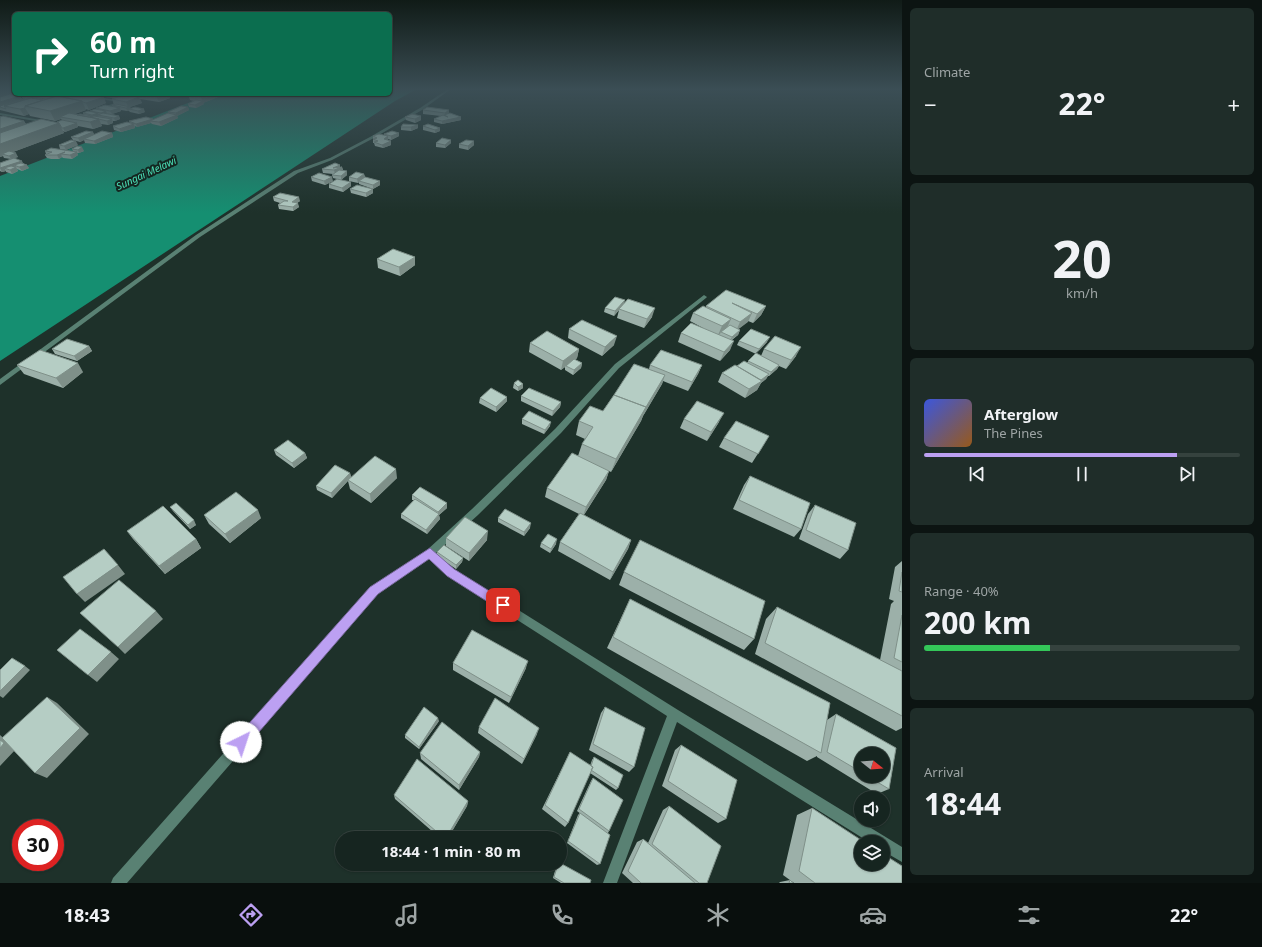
<!DOCTYPE html>
<html lang="en">
<head>
<meta charset="utf-8">
<style>
	body { margin:0; font-family:"Noto Sans",sans-serif; background:#1f2d29; color:#f1f3f6; height:100vh; display:flex; flex-direction:column; font-size:15px; white-space:nowrap }
	* { box-sizing:border-box; margin:0 }
	p { font-size:13px; color:#9ea5a5 }
	.icon { flex:none; width:22px; height:22px; fill:none; stroke:currentColor; stroke-width:2; stroke-linecap:round; stroke-linejoin:round }
	.map { position:relative; flex:1; overflow:hidden }
	.drawer { display:flex; flex-direction:column; gap:8px; padding:8px; background:#0c1412; width:360px }
	.drawer>* { flex:none }
	.top-card { position:absolute; left:12px; top:12px; width:380px; height:84px; border-radius:6px; box-shadow:0 1px 3px #0004,0 0 0 1px #35423e; background:#0b6e4f; color:#fff; overflow:hidden }
	.needle { width:26px; rotate:107deg }
	.tools { position:absolute; left:854px; top:747px; display:grid; gap:8px }
	.tools a { display:grid; place-items:center; width:36px; height:36px; border-radius:50%; background:#162520; box-shadow:0 1px 3px #0004,0 0 0 1px #35423e; font-size:20px }
	.speed { position:absolute; left:12px; top:819px; display:flex; gap:8px; font-size:20px; font-weight:700; text-align:center }
	.speed>* { display:grid; place-content:center; width:52px; height:52px; border-radius:50%; background:#162520; box-shadow:0 1px 3px #0004,0 0 0 1px #35423e; line-height:1 }
	.speed .limit { border:6px solid #d22; background:#fff; color:#111 }
	.pin { position:absolute; display:grid; place-items:center; width:34px; height:34px; color:#fff; margin:-17px; border-radius:8px; box-shadow:0 2px 6px #0006 }
	.me { position:absolute; width:44px; margin:-22px; rotate:41deg; stroke-linejoin:round; filter:drop-shadow(0 0 3px #0008) }
	.turn { display:flex; align-items:center; gap:14px; height:84px; padding:0 12px; font-size:18px }
	.turn .icon { width:52px; height:52px; stroke-width:2.5 }
	.turn b { display:block; font-size:28px; line-height:34px }
	.big { font-size:30px; font-weight:700; line-height:1.1 }
	.drawer .widget { flex:1; display:flex; flex-direction:column; justify-content:center; gap:6px; min-width:0; padding:0 14px; border-radius:6px; background:#1f2d29 }
	.drawer .dial { align-items:center; gap:0 }
	.dial b { font-size:52px; line-height:1 }
	.song { display:flex; align-items:center; gap:12px }
	.cover { width:48px; height:48px; border-radius:6px; background:linear-gradient(135deg,hsl(230 70% 55%),hsl(30 70% 35%)) }
	.played { height:4px; border-radius:2px; background:linear-gradient(90deg,#bca0f2 80%,#35423e 80%) }
	.keys { display:flex; justify-content:space-around; direction:ltr }
	.heat { display:flex; justify-content:space-between; align-items:center; font-size:22px; direction:ltr }
	.charge { height:6px; border-radius:3px; background:linear-gradient(90deg,#34c759 40%,#35423e 0) }
	.trip { position:absolute; left:335px; top:831px; width:232px; height:40px; border-radius:20px; background:#162520; box-shadow:0 1px 3px #0004,0 0 0 1px #35423e; font-weight:700; line-height:40px; text-align:center }
	.dock { display:flex; height:64px; justify-content:space-around; align-items:center; background:#090f0d; color:#9ea5a5 }
	.dock .icon { width:28px; height:28px }
	.dock .current { color:#bca0f2 }
	.dock b { font-size:18px; color:#f1f3f6 }
	main { display:flex; flex:1; min-height:0 }
	.map>svg:first-child { display:block }
	.water { fill:#158f71 }
	.lines { fill:none; stroke-linecap:round; stroke-linejoin:round }
	.minor { fill:#598173; fill-rule:evenodd }
	.wall { fill:#9cb0a9; fill-rule:evenodd }
	.shaded-wall { fill:#7f9089 }
	.building { fill:#b5cdc4; stroke:#7f9089 }
	.route { fill:#bca0f2; stroke:#7a689d }
	.labels { text-anchor:middle; dominant-baseline:central; stroke-width:4; stroke-linejoin:round; paint-order:stroke }
	.far-water-label { font-size:10px; font-style:italic; fill:#4ce1b8; stroke:#142721 }
</style>
</head>
<body>
<main>
<div class="map">
<svg width="902" height="883" viewBox="0 0 902 883">
	<rect width="100%" height="100%" fill="#1e312a"/>
	<!-- water -->
	<path class="water" d="M390,89H417L395,101L0,361V176L211,94H390Z"/>
	<g class="lines">
		<!-- minor -->
		<path class="minor" d="M448,89H451L422,110L372,139L332,160L298,173L200,237L0,385V379L196,235L294,171L330,158L370,137L420,108Z
			M73,94C89,94 105,99 121,100C128,100 136,94 145,94L101,110L100,108L118,102Z
			M0,113L47,121L49,122L47,123L0,115Z
			M704,295L707,297L706,298L619,368L561,433L478,515L436,553L453,569L678,710L902,847V862L883,851V842H869L677,722L617,883H603L667,716L447,575L429,559L378,594L127,883H111L113,878L370,588L427,550L472,509L555,429L615,364Z"/>
	</g>
	<!-- wall -->
	<path class="wall" d="M0,89L13,94L20,96L22,99H23L20,94H101L96,96L106,103L89,110L85,109L86,110L74,114L77,115H84L83,113L91,112L90,111L96,109V108L112,106V105H114L112,99L114,98L104,97L102,94H127H126L135,96V94H169L170,98L159,102L140,99L142,103L130,107L131,108L145,112L139,114L130,112L129,111H127L121,110V111L112,114L119,116L120,119L115,121H113V123L108,125L101,124L102,126L93,129L78,126V127L65,132L63,131L64,133L13,152L18,157L11,159L23,163L29,168L22,171L17,169L18,171L12,174L6,172V171L2,172L0,171V163L11,159L4,158L3,156L0,157V116L24,121L26,124L57,122L62,120L61,119L55,121L30,116L29,114L24,116L0,110Z
		M188,94H217L218,97L203,103L204,104L196,108L189,107L188,104L194,101L190,100Z
		M188,107L189,110L177,116L178,118L161,126L152,124L151,123L137,127L135,126V128L121,132L114,130L113,126L130,123L129,121L153,120L169,113L168,112Z
		M423,110H449V113L461,120L442,124L434,122V119L441,116L423,114Z
		M421,116V120L415,123L406,120L405,117Z
		M418,125V128L411,131L401,130V127Z
		M423,126L440,131L435,133L423,130Z
		M112,133L113,137L95,144L85,143L84,140L80,142L73,140L71,137Z
		M399,133V136L391,140L388,139V140L391,141V145L383,148L375,146L374,143H373V136L384,135V134Z
		M474,141V145L468,150L459,148V144Z
		M436,143H451L445,148L436,147Z
		M59,145H78L66,150L60,149Z
		M72,149L84,151L79,153H77L78,155L72,159L63,158L62,157L59,159H51L47,158L45,155L46,154L45,151H73Z
		M340,165V167H342L343,170L347,175L341,180L333,178L332,175L333,174L323,173L322,169Z
		M364,174L365,177L380,185L373,189L359,184V182L358,183L349,181V177Z
		M311,177L333,181L325,185L312,181Z
		M351,182V186L343,192L329,188V184Z
		M350,189L373,193L366,197L351,193Z
		M273,197L300,201L297,203L299,207L293,211L279,209L278,205L280,203L274,201Z
		M415,257V265L400,276L378,268L377,259Z
		M624,304L652,317L644,328L617,318L619,310L614,316L604,312L605,308Z
		M706,306H766L761,315L753,323L748,321L738,329L740,330L738,335L732,340L730,350L720,361L678,342L681,333L703,328L690,321L693,313L706,307Z
		M569,329L614,345L602,356L568,338Z
		M739,341L767,342L756,353L761,356L764,349L796,356L786,369L779,366L777,369L769,376H768L766,379L761,383L757,390L745,398L718,382L722,373L737,366L748,362V361L756,354L737,345Z
		M530,343L579,349L577,358L575,360L582,363L581,368L573,375L565,370V367L561,370L529,352Z
		M89,346L92,351L77,361L55,354L52,349Z
		M17,365L83,372L63,388L24,374Z
		M650,365H702L698,374L688,391L663,381L662,384L643,416L641,421L611,472L609,471L606,480L584,515L631,540L628,549L610,580L558,551L560,542L579,514L545,497L547,488L578,456L582,444L585,439L576,435L579,421L603,411L614,395L649,369Z
		M514,383L523,384V388L518,391L513,388Z
		M521,396L561,402L560,407L552,416L521,401Z
		M480,398L507,401L496,412L479,403Z
		M522,419L550,426L544,434L522,424Z
		M684,419L719,422L707,441L680,428Z
		M769,436L752,463L719,447L724,438Z
		M274,450L305,453L307,458L294,468L276,455Z
		M350,473L351,477L397,478L371,503L350,489L348,481L332,498L317,490L316,486Z
		M750,476L801,529L794,537L733,509L744,485Z
		M412,495L447,503V508L439,515L440,519L427,534L401,518V514L414,500H412Z
		M815,505L848,550L840,559L799,539L808,514Z
		M170,507L196,525L190,529L173,511Z
		M204,515L261,518L230,543L209,524Z
		M498,518L530,528L524,536L498,522Z
		M127,531L196,539L201,548L165,574L133,539Z
		M446,538L487,540L469,561L446,546Z
		M541,543L556,544L550,553L540,547Z
		M437,552L463,558L462,562L456,569L437,556Z
		M902,561V728L896,731L755,654L766,619L777,607L880,660L891,604L894,601L889,599L895,567Z
		M624,572L754,639L744,650L619,585Z
		M630,599L830,703L827,720L836,714L896,748L889,789L877,794L817,757V756L807,761L607,648ZM861,754H883V776H861Z
		M453,663L526,668L509,703L453,670Z
		M605,707L634,767L629,772L589,750L601,713Z
		M439,721L419,749L405,738V735Z
		M479,727L537,734L522,764L478,733Z
		M681,745L726,819L718,823L662,786L675,750Z
		M480,752L479,757L459,790L421,759L420,753Z
		M570,752L590,766L592,760L594,757L618,788L616,790L590,773L568,823L565,827L542,809Z
		M593,778L609,831L608,833L600,864L597,865L567,843L578,815L580,813L585,817L577,811L591,781Z
		M394,795L468,801L467,806L448,838H440L395,799Z
		M669,806L707,883H633L622,873L637,842L643,839L648,843L663,810Z
		M812,808L902,883H794L783,875L797,815Z
		M557,864H560L590,883H561L553,878Z
		M790,880L793,883H779L780,882Z"/>
	<!-- shaded-wall -->
	<path class="shaded-wall" d="M6,89H14V94H15L0,98V91Z
		M37,94H55L33,97L35,102L19,109L32,101L30,96Z
		M65,94H74L76,98L48,100Z
		M93,94H101L94,96Z
		M118,94H127L116,98L115,95Z
		M161,94H169L170,98L159,102L156,96Z
		M208,94H217L218,97L203,103L204,104L196,108L195,105L202,101L201,97Z
		M20,96L23,102L4,106L0,107V102Z
		M104,97L106,103L89,110L86,103Z
		M139,97L142,103L130,107L131,110L129,109V111H127L126,108L128,107L126,102Z
		M82,101L86,110L65,118L60,117L61,119L55,121L50,111Z
		M188,107L189,110L177,116L178,118L161,126L159,122L176,115V113Z
		M25,108L29,114L24,116L20,109Z
		M120,108L121,111L112,114L110,111Z
		M144,109L145,112L139,114L138,111Z
		M449,110V114L445,115V113Z
		M106,111L107,114L103,116L101,113Z
		M98,113L99,115H98V117L94,119L92,115Z
		M119,116L120,119L115,121L114,118Z
		M421,116V120L415,123V119Z
		M461,117V120L442,124V121Z
		M99,119L102,126L93,129L90,122Z
		M112,119L113,123L108,125L107,121Z
		M153,119V121H150L151,123L137,127L136,124Z
		M24,121L28,128L0,137V129Z
		M59,123L64,133L5,155L2,154L3,156L0,157V144Z
		M77,123L78,127L65,132L63,128Z
		M134,124L135,128L121,132L119,129Z
		M418,125V128L411,131V127Z
		M440,128V131L435,133V130Z
		M93,132L95,135L84,139V140L80,142L78,138Z
		M112,133L113,137L95,144L94,141Z
		M399,133V136L391,140V136Z
		M388,136V140L384,139Z
		M451,140V143L445,148V145Z
		M76,141L78,145L66,150L64,146Z
		M391,141V145L383,148L382,145Z
		M474,141V145L468,150V146Z
		M82,147L84,151L79,153L78,150Z
		M65,152L61,154L62,157L59,159L57,155Z
		M77,152L78,155L72,159L70,155Z
		M16,153L18,157L11,159L9,156Z
		M22,161L24,165H14L15,168H4L6,171L2,172L0,168Z
		M27,165L29,168L22,171L19,167Z
		M340,165V168L342,167L343,171L335,174L334,170L333,168Z
		M16,167L18,171L12,174L10,170Z
		M347,171V175L341,180V176Z
		M364,174L365,178L359,181V182L358,183L357,179Z
		M332,177L333,181L325,185L324,181Z
		M380,181V185L373,189V185Z
		M351,182V186L343,192L342,188Z
		M373,189V193L366,197V193Z
		M299,197L300,201L293,206L292,202Z
		M298,203L299,207L293,211V207Z
		M415,257V265L400,276L399,267Z
		M625,300L624,304L614,316L615,311Z
		M766,306L761,315L753,323L757,314Z
		M655,308L652,317L644,328L647,319Z
		M752,313L748,322L736,331L740,322Z
		M731,319L727,328L721,332L720,334L718,335L722,326Z
		M740,330L738,335L729,341L732,337Z
		M617,336L614,345L602,356L605,347Z
		M770,337L767,342L756,354L759,349Z
		M734,341L730,350L720,361L724,352Z
		M89,346L92,351L77,361L74,356Z
		M801,347L796,356L786,369L791,360Z
		M579,349L577,358L566,366L565,367L561,370L563,361Z
		M78,363L83,372L63,388L56,378Z
		M582,363L581,368L573,375L574,370Z
		M702,365L698,374L688,391L692,382Z
		M779,365L777,369L769,376L771,372Z
		M769,374L766,379L761,383L757,390L745,398L749,389Z
		M665,375L662,384L643,416L646,407Z
		M523,384V388L518,391V387Z
		M507,397V401L496,412V407Z
		M561,402L560,407L552,416L553,411Z
		M646,407L641,421L611,472L616,459Z
		M724,413L719,422L707,441L711,432Z
		M551,422L550,426L544,434L545,430Z
		M305,453L307,458L294,468L292,463Z
		M396,469L397,478L371,503L370,494Z
		M609,471L606,480L583,516L586,507Z
		M350,473L351,477L332,498L331,493Z
		M447,503V508L439,515L440,519L427,534L426,530L438,516V512Z
		M258,510L261,518L230,543L225,534Z
		M194,520L196,525L190,529L188,525Z
		M531,523L530,528L524,536V532Z
		M488,531L487,540L469,561V553Z
		M196,539L201,548L165,574L159,566Z
		M557,539L556,544L550,553L551,549Z
		M631,540L628,549L610,580L613,572Z
		M463,558L462,562L456,569V565Z
		M118,565L125,574L85,602L77,594Z
		M156,611L163,619L125,654L118,647Z
		M111,652L119,659L97,682L88,675Z
		M528,661L526,668L509,703L511,697Z
		M25,666L30,670L3,698L0,696V691Z
		M47,697L57,703L89,734L47,778L35,773Z
		M438,718L439,721L419,749V747Z
		M539,728L537,734L522,764L524,759Z
		M0,735L16,749L0,766Z
		M480,752L479,757L459,790V785Z
		M468,801L467,806L448,838H446Z"/>
	<!-- building -->
	<path class="building" d="M10,94L20,96L0,102V97Z
		M20,94H37L30,96Z
		M41,94H65L46,99L33,97Z
		M72,94H87L104,97L86,103L83,102L82,101L63,97Z
		M105,94H118L115,95Z
		M126,94L139,97L126,102L112,99Z
		M146,94H161L156,96Z
		M188,94H208L201,97Z
		M57,96L82,101L50,111L25,106Z
		M31,98L43,100L25,106V108L20,109L4,106Z
		M23,99H25L4,106L6,109L0,107V106Z
		M196,100L203,101L195,105L188,104Z
		M116,104L130,107L126,108L112,105Z
		M105,105L120,108L110,111L96,108Z
		M181,106L188,107L176,113L168,112Z
		M135,107L144,109L138,111L129,109Z
		M427,107L449,110L445,113L423,110Z
		M95,109L106,111L101,113L90,111Z
		M88,111L98,113L92,115L83,113Z
		M69,113L99,119L90,122L60,117Z
		M103,113L119,116L114,118L98,115Z
		M168,113L177,115L159,122L150,121Z
		M450,113L461,117L442,121L434,119L443,115L448,117L444,115Z
		M80,114L92,116L89,117L77,115Z
		M412,114L421,116L415,119L405,117Z
		M3,116L24,121L0,129V117Z
		M94,116L112,119L107,121L90,117Z
		M146,117L153,119L136,124L129,121Z
		M41,119L59,123L0,144V133Z
		M62,120L77,123L63,128H62L59,123L57,122Z
		M127,122L134,124L119,129L113,126Z
		M403,124L418,125L411,127H401Z
		M428,124L440,128L435,130L423,126Z
		M86,131L93,132L78,138L71,137Z
		M102,131L112,133L94,141L84,139Z
		M392,131L399,133L391,136L384,134Z
		M379,134L388,136L384,139L391,141L382,145L374,142L378,141L373,139L377,138L373,136Z
		M442,138L451,140L445,145L436,143Z
		M71,140L76,141L64,146L59,145Z
		M466,140L474,141L468,146L459,144Z
		M77,146L82,147L78,150L72,149Z
		M51,148L77,152L70,155L61,154L65,152L57,155H45L52,152L45,151Z
		M9,151L16,153L9,156L2,154Z
		M14,158L22,161L0,168V163Z
		M21,163L27,165L19,167L14,165Z
		M335,163L340,165L333,168L342,167L334,170L322,169Z
		M11,166L16,167L10,170L4,168Z
		M339,170L347,171L341,176L332,175Z
		M356,172L364,174L357,179L349,177Z
		M319,173L332,177L324,181L311,177Z
		M365,177L380,181L373,185L359,181Z
		M337,179L351,182L342,188L329,184Z
		M357,185L373,189L366,193L350,189Z
		M280,193L299,197L292,202L298,203L293,207L278,205L284,201H288L273,197Z
		M393,249L415,257L399,267L377,259Z
		M726,290L766,306L757,314L732,303L752,313L740,322L706,306Z
		M615,297L625,300L615,311L605,308Z
		M628,299L655,308L647,319L619,309Z
		M703,306L731,319L722,326L693,313Z
		M582,320L617,336L605,347L569,329Z
		M691,323L734,341L724,352L681,333Z
		M730,325L740,330L732,337L721,332Z
		M751,329L770,337L759,349L739,341Z
		M547,331L579,349L563,361L530,343Z
		M775,336L801,347L791,360L764,349Z
		M67,339L89,346L74,356L52,349Z
		M40,350L78,363L56,378L17,365Z
		M661,350L702,365L692,382L650,365Z
		M756,353L779,365L771,372L748,361Z
		M574,359L582,363L574,370L566,366Z
		M744,361L769,374L761,380L737,366Z
		M634,364L665,375L646,407L614,395Z
		M735,365L762,381L749,389L722,373Z
		M518,380L523,384L518,387L514,383Z
		M491,388L507,397L496,407L480,398Z
		M529,388L561,402L553,411L521,396Z
		M614,395L646,407L616,459L582,444L593,427L579,421L590,406L603,411Z
		M697,401L724,413L711,432L684,419Z
		M529,411L551,422L545,430L522,419Z
		M736,421L769,436L758,454L724,438Z
		M288,440L305,453L292,463L274,450Z
		M572,453L609,471L586,507L547,488Z
		M375,456L396,469L370,494L348,480Z
		M335,465L350,473L331,493L316,486Z
		M750,476L810,503L801,529L739,500Z
		M420,487L447,503L438,512L412,495Z
		M236,492L258,510L225,534L204,515Z
		M415,499L439,514L426,530L401,514Z
		M176,503L194,520L188,525L170,507Z
		M815,505L856,523L848,550L806,530Z
		M163,506L196,539L159,566L127,531Z
		M505,509L531,523L524,532L498,518Z
		M580,513L631,540L613,572L560,542Z
		M465,517L488,531L469,553L446,538Z
		M548,534L557,539L551,549L541,543Z
		M640,540L765,601L754,639L624,572Z
		M444,545L463,558L456,565L437,552Z
		M104,549L118,565L77,594L63,577Z
		M902,572V592L899,591Z
		M119,580L156,611L118,647L80,613Z
		M630,599L830,703L821,753L613,637Z
		M777,607L902,671V716L765,643Z
		M902,615V662L894,658Z
		M80,629L111,652L88,675L57,650Z
		M472,630L528,661L511,697L453,663Z
		M12,658L25,666L0,691V670Z
		M47,697L80,728L35,773L2,738Z
		M495,698L539,728L524,759L479,727Z
		M424,707L438,718L419,747L405,735Z
		M605,707L645,728L634,767L593,744Z
		M836,714L896,748L889,789L867,776H883V754H861V772L827,752Z
		M442,722L480,752L459,785L420,753Z
		M0,740L4,743L0,748Z
		M681,745L737,780L726,819L668,781Z
		M570,752L593,767L568,823L545,805Z
		M594,757L623,775L618,788L591,770L593,767L591,766Z
		M417,759L468,801L446,838H444L394,795Z
		M593,778L623,800L609,831L579,809Z
		M669,806L721,846L707,883H699L652,844Z
		M812,808L864,842H861V864H883V854L902,866V883H815L799,871Z
		M580,813L610,835L600,864L568,841Z
		M643,839L695,883H641L628,871Z
		M560,863L591,880L590,883H564L554,877L558,864H560Z
		M790,880L793,883H789Z"/>
	<!-- sky -->
	<linearGradient id="sky" x2="0" y2="1"><stop stop-color="#101b17"/><stop offset="0.42" stop-color="#3b4e55"/><stop offset="1" stop-color="#3b4e55" stop-opacity="0"/></linearGradient>
	<rect width="902" height="213" fill="url(#sky)"/>
	<!-- route -->
	<path class="route" d="M430,548L454,569L507,602L509,605L507,609L503,611L499,609L447,576L429,559L378,594L246,747L241,749L236,747L234,742L236,738L370,587Z"/>
	<g class="labels">
		<!-- far-water labels -->
		<g class="far-water-label">
			<text transform="translate(146 173) rotate(-25)">Sungai Melawi</text>
		</g>
	</g>
</svg>
<div class="tools">
<a><svg class="needle" viewBox="-14 -14 28 28"><path d="M0-13l5 13h-10z" fill="#e53935"/><path d="M0 13l5-13h-10z" fill="#9ea5a5"/></svg></a>
<a><svg class="icon" aria-label="sound" viewBox="0 0 24 24"><path d="M4 9h4l5-4v14l-5-4H4zM17 9q2 3 0 6"/></svg></a>
<a><svg class="icon" aria-label="layers" viewBox="0 0 24 24"><path d="M12 4l9 5-9 5-9-5zM3 14l9 5 9-5"/></svg></a>
</div>
<div class="speed"><div class="limit">30</div></div>
<div class="pin" style="left:503px;top:605px;background:#d93025"><svg class="icon" aria-label="arrive" viewBox="0 0 24 24"><path d="M6 21V4h12l-3 4 3 4H6"/></svg></div>
<svg class="me" style="left:241px;top:742px" viewBox="-20 -20 40 40"><circle r="19" fill="#fff"/><path d="M0-13L10 11 0 6-10 11z" fill="#bca0f2"/></svg>
<div class="trip">18:44 · 1 min · 80 m</div>
<div class="top-card">
<div class="turn"><svg class="icon" aria-label="right" viewBox="0 0 24 24"><path d="M7 20v-9h11M14 6l5 5-5 5"/></svg><div><b>60 m</b>Turn right</div></div>
</div>
</div>
<section class="drawer">
<div class="widget"><p>Climate</p>
<div class="heat"><a>−</a><b class="big">22°</b><a>+</a></div>
</div>
<div class="widget dial"><b>20</b><p>km/h</p></div>
<div class="widget">
<div class="song"><i class="cover"></i><div><b>Afterglow</b><p>The Pines</p></div></div>
<div class="played"></div>
<div class="keys"><svg class="icon" aria-label="previous" viewBox="0 0 24 24"><path d="M18 5L8 12l10 7zM5 5v14"/></svg><svg class="icon" aria-label="pause" viewBox="0 0 24 24"><path d="M8 5v14M16 5v14"/></svg><svg class="icon" aria-label="next" viewBox="0 0 24 24"><path d="M6 5l10 7-10 7zM19 5v14"/></svg></div>
</div>
<div class="widget"><p>Range · 40%</p><b class="big">200 km</b><div class="charge"></div></div>
<div class="widget"><p>Arrival</p><b class="big">18:44</b></div>
</section>
</main>
<nav class="dock">
<b>18:43</b>
<svg class="icon current" aria-label="directions" viewBox="0 0 24 24"><path d="M12 3l9 9-9 9-9-9zM9 14v-3h6M13 9l2 2-2 2"/></svg>
<svg class="icon" aria-label="music" viewBox="0 0 24 24"><path d="M9 18V5l10-2v13"/><circle cx="6" cy="18" r="3"/><circle cx="16" cy="16" r="3"/></svg>
<svg class="icon" aria-label="phone" viewBox="0 0 24 24"><path d="M5 4h4l2 5-3 2q2 4 5 5l2-3 5 2v4C11 20 4 13 5 4z"/></svg>
<svg class="icon" aria-label="climate" viewBox="0 0 24 24"><path d="M12 3v18M4 7l16 10M4 17L20 7"/></svg>
<svg class="icon" aria-label="car" viewBox="0 0 24 24"><path d="M5 17H2v-5l4-1 3-4h7l3 4 3 1v5h-3M9 17h6M6 11h13"/><circle cx="7" cy="17" r="2"/><circle cx="17" cy="17" r="2"/></svg>
<svg class="icon" aria-label="filters" viewBox="0 0 24 24"><path d="M4 7h16M4 17h16"/><circle cx="9" cy="7" r="2"/><circle cx="15" cy="17" r="2"/></svg>
<b>22°</b>
</nav>
</body>
</html>
